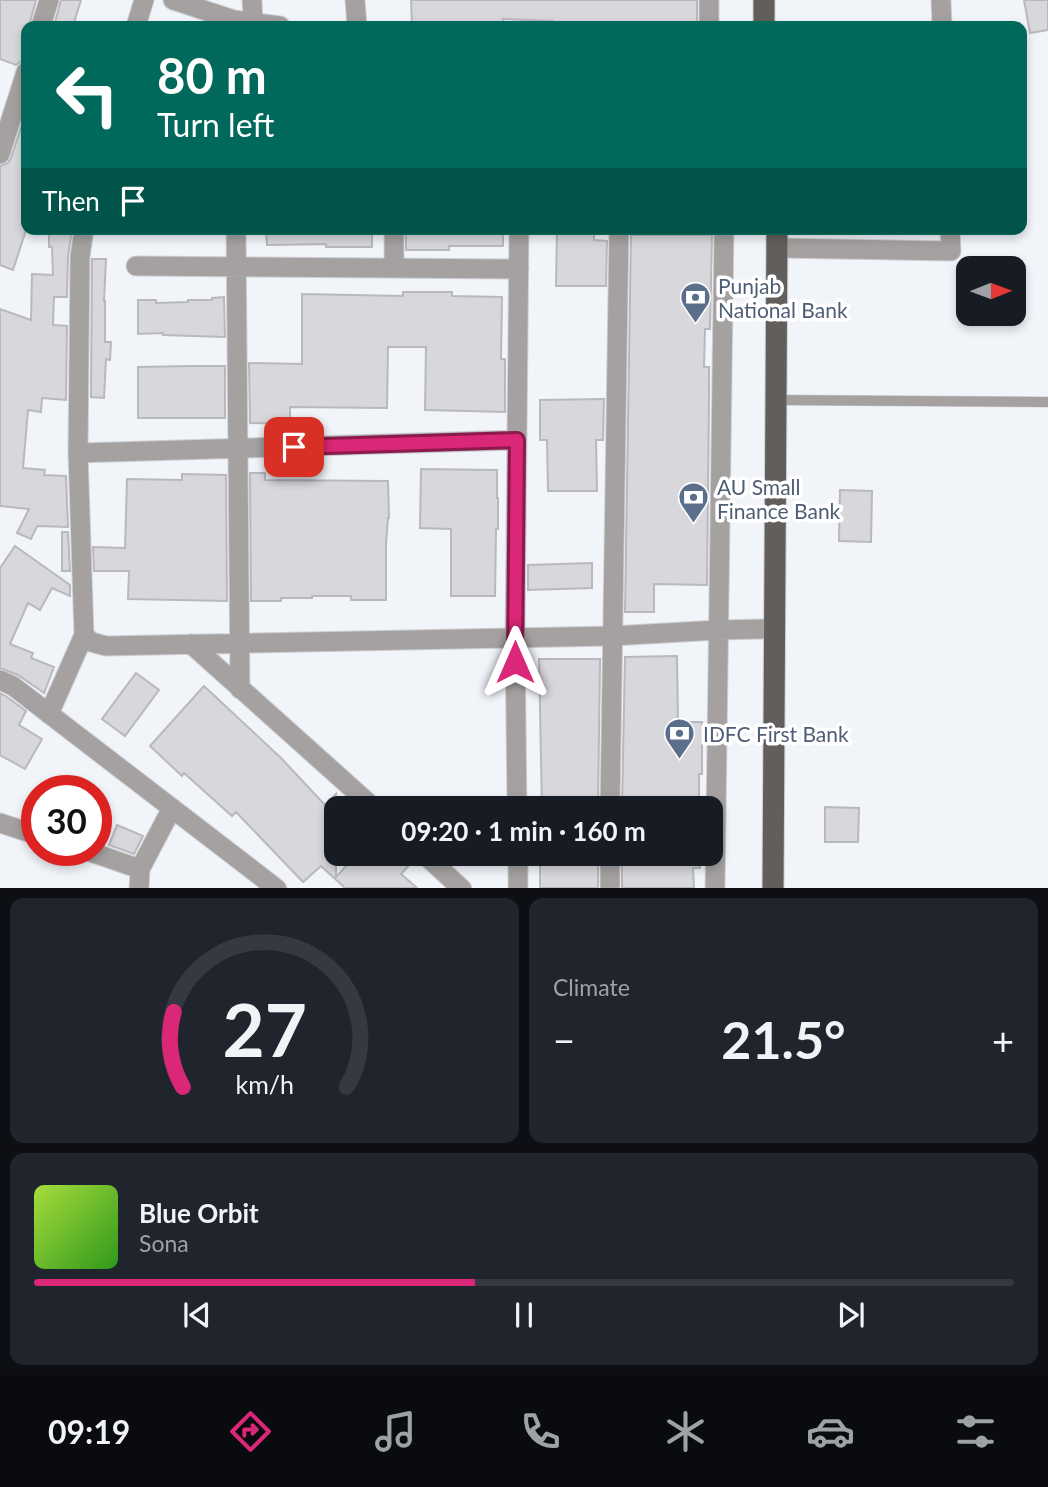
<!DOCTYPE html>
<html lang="en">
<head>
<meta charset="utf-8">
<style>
	body { margin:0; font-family:Lato,sans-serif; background:#20242c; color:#f1f3f6; height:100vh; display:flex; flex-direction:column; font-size:26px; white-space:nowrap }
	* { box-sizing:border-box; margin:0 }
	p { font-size:23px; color:#9ea1a6 }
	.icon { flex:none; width:38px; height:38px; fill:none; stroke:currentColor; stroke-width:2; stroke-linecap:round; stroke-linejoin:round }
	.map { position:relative; height:888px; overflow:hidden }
	.side { display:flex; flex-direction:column; gap:10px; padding:10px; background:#0d0f14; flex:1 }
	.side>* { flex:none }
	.banner { position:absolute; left:21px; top:21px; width:1006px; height:214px; border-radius:14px; box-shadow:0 4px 10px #0003; background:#00695c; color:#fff; overflow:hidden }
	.needle { width:46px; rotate:89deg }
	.buttons { position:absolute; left:956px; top:256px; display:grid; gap:14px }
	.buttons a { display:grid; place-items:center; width:70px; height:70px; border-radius:14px; background:#171b24; box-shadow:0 4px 10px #0003; font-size:35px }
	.speed { position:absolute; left:21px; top:775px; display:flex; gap:14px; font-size:35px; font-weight:700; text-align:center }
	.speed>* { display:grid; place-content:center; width:91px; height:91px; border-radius:50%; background:#171b24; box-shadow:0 4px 10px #0003; line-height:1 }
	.speed .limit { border:10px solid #d22; background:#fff; color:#111 }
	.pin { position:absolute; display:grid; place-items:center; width:60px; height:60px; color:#fff; margin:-30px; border-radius:14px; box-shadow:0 4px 10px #0006 }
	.me { position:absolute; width:77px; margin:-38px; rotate:0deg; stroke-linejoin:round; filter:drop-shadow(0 0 5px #0008) }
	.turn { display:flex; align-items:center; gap:24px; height:147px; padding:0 21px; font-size:32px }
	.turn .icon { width:91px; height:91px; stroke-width:2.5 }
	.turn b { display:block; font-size:49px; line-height:60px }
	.then { display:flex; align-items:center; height:66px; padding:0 21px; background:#0003; gap:14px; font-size:26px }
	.big { font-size:52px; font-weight:700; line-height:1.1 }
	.side .tile { flex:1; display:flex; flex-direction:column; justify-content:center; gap:10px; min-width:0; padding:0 24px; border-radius:14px; background:#20242c }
	.side .dial { align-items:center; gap:0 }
	.dial svg { height:182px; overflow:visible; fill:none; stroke:#363941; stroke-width:7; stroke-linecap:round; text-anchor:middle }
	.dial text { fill:#f1f3f6; stroke:none }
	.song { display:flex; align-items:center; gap:21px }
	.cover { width:84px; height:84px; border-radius:10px; background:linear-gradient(135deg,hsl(80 70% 55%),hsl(110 70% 35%)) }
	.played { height:7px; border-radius:4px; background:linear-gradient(90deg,#db2777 45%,#363941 45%) }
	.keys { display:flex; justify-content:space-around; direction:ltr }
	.heat { display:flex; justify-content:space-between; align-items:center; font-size:38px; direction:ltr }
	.side .tiles { flex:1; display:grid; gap:10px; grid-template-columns:1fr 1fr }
	.tile:last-child { grid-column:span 2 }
	.trip { position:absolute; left:324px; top:796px; width:399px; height:70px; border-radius:14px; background:#171b24; box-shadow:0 4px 10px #0003; font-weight:700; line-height:70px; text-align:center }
	.dock { display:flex; height:112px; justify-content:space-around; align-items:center; background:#090b0e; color:#9ea1a6 }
	.dock .icon { width:49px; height:49px }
	.dock .active { color:#db2777 }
	.dock b { font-size:32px; color:#f1f3f6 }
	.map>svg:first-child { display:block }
	.building { fill:#d8d7dc; stroke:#b9b8bc; stroke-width:2 }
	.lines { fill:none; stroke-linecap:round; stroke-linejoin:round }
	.lane-casing { stroke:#cdcfd4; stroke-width:11 }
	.street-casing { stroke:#cdcfd4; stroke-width:21 }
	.primary-casing { stroke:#cdcfd4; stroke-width:23 }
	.lane { stroke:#a4a1a0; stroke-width:10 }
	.street { stroke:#a4a1a0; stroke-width:19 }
	.primary { stroke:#625e5c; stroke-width:21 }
	.route-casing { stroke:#8e194d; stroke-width:18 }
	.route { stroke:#db2777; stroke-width:12 }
	.labels { text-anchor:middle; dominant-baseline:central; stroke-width:7; stroke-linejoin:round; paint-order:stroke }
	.service-label { font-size:21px; fill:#4e5e75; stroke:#fff; text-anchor:start }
</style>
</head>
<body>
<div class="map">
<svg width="1048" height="889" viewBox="0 0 1048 889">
	<rect width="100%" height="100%" fill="#f1f4f9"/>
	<!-- building -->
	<path class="building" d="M0,0H36L29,26H26V60H23L16,65L0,59Z
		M61,0H81L73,26H54Z
		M411,0H697V26H621V23H553V21L503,19V22L412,24Z
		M1024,0H1048V30L1030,33Z
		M26,112V230L13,270L0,265V166L8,163L11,158Z
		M49,229H72L68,257L67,297H54L53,325L67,326L66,400L42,398L41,412L28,410L23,468L45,470L44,475L66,476L68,527L37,526L31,539L17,533L29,509L0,506V309L31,320L32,274L53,275L52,247H49Z
		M266,229H372V247H326V244L267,245Z
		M406,229H503V246H449V250H406Z
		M557,229H594V240L607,241L606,286H556Z
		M631,235H712L710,329H705L704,367H709V398L707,585L654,584V612H625Z
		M92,259H106L104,301H105V342H111L110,360L106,359L104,398L91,397Z
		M403,292H452V296L502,297L501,359H505V412L425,410L426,347H388L387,408L290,407V424L250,423L249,363L302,364V294L403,296Z
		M224,297L225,337L163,335V333L138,334V300H156V303L188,302V300H212V298Z
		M191,366H225V418H138V367Z
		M604,399L603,440H596L597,491H548L547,440H540V400Z
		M421,469L497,470V498H498V529H496L495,596H451V529L420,528Z
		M250,473H265V480L388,481L389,518H388L386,543V600H351V596H312V598H281V601H251Z
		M182,474L226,475L227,601L128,599L129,571H94L93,547L125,548L127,479L182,480Z
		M840,490L872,491L871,542L839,541Z
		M62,532H68L70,571H62Z
		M15,546L70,585V596L52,588L40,610L28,603L10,644L33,653L31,658L54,667L44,693L18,675L0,668V568Z
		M592,563V588L528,590V565Z
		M677,656L678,722H702V774H699V808H622L625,657Z
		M539,659H600L598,808H542Z
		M136,673L159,690L125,736L102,719Z
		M204,686L281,758L325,805L336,794V877L357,854H404L412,862L401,874L417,888H345L321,866L303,882L236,812L232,816L184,773L182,776L150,746Z
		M0,693L7,697L26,711L19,725L42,739L25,769L0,755Z
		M825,807L859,808L858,842H825Z
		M117,825L143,836L134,854L109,845Z
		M540,854H598V888H540Z
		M622,854H699L700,868H693L694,888H622Z"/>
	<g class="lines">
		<defs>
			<path id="lane" d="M777,400L1048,402"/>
			<path id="street" d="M173,0L234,20L280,26
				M252,0L253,23
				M355,0L357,26
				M709,0V26
				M941,0L942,26
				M41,26L49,0
				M136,26L144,0
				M0,154L26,72
				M84,229L80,257L78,453L84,635L91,642L106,646L612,636L718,630L765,629
				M236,229L240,689
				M778,248L951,251L950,229
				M136,266L519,269
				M394,268V229
				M78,453L517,440
				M191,644L374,808
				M0,680L13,686L277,889
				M49,714L84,635
				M517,808L515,638L519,229
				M610,808L619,229
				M0,823L37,835
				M85,850L140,869L139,889
				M424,854L462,889
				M518,854V889
				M140,869L172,808
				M610,889V854
				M715,889L724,229"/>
			<path id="primary" d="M764,0V26
				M773,889L777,229"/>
		</defs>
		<!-- lane casing -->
		<use href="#lane" class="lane-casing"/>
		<!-- street casing -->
		<use href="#street" class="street-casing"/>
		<!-- primary casing -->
		<use href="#primary" class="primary-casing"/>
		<!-- lane -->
		<use href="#lane" class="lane"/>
		<!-- street -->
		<use href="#street" class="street"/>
		<!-- primary -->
		<use href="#primary" class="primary"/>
	</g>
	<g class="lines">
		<defs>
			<path id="route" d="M294,447L517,440L515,662"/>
		</defs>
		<!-- route casing -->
		<use href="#route" class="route-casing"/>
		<!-- route -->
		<use href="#route" class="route"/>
	</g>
	<!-- icons -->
	<defs>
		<symbol id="bank-pin" viewBox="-11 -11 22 30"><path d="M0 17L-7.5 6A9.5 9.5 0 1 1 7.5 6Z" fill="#5c6f8a" stroke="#fff"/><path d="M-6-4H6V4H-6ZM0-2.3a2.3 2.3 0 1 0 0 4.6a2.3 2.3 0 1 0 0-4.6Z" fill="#fff"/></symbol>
	</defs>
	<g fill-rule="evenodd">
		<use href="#bank-pin" x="678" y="280" width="35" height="47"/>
		<use href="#bank-pin" x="676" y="480" width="35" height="47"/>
		<use href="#bank-pin" x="662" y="716" width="35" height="47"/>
	</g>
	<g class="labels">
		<!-- service labels -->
		<g class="service-label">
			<text x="718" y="285">Punjab<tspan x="718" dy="24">National Bank</tspan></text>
			<text x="717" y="486">AU Small<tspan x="717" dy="24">Finance Bank</tspan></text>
			<text x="703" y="733">IDFC First Bank</text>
		</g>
	</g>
</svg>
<div class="buttons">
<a><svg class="needle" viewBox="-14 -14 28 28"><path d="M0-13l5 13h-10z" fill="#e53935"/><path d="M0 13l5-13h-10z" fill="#9ea1a6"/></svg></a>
</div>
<div class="speed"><div class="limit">30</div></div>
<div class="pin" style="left:294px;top:447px;background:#d93025"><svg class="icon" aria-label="arrive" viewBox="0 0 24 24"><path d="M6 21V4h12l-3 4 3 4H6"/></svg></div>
<svg class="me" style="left:515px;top:662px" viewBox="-20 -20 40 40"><path d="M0-17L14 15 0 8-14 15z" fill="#db2777" stroke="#fff" stroke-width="4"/></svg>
<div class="trip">09:20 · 1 min · 160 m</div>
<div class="banner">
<div class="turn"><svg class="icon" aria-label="left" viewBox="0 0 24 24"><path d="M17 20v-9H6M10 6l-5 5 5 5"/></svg><div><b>80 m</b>Turn left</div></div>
<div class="then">Then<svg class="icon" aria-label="arrive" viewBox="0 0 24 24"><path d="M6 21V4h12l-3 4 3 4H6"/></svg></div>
</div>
</div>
<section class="side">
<div class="tiles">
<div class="tile dial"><svg viewBox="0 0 100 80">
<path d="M14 69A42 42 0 1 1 86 69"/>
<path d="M14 69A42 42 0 0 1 10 36" stroke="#db2777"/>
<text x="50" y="56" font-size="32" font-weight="700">27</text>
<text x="50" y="72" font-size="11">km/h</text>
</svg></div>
<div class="tile"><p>Climate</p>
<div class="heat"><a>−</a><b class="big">21.5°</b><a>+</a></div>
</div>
<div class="tile">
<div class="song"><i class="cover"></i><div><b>Blue Orbit</b><p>Sona</p></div></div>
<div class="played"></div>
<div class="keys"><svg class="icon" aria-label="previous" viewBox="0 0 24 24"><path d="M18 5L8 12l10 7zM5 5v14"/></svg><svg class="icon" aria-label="pause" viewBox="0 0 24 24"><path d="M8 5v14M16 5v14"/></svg><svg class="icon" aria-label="next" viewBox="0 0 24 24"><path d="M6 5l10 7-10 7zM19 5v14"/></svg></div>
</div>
</div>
</section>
<nav class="dock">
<b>09:19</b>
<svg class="icon active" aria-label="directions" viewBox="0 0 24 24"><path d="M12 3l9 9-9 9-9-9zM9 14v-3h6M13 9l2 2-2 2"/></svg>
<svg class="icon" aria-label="music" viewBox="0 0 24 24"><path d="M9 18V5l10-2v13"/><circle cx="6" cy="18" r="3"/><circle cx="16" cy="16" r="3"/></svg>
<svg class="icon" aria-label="phone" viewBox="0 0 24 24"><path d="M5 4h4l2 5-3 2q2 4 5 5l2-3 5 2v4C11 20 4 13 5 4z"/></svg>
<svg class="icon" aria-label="climate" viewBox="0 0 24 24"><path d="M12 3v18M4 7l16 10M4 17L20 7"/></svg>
<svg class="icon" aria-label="car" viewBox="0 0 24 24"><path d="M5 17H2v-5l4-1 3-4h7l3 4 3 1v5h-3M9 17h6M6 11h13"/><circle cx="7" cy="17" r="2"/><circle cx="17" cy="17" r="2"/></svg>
<svg class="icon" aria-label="filters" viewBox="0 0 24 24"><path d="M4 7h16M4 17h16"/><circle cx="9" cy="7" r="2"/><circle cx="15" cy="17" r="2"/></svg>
</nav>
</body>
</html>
